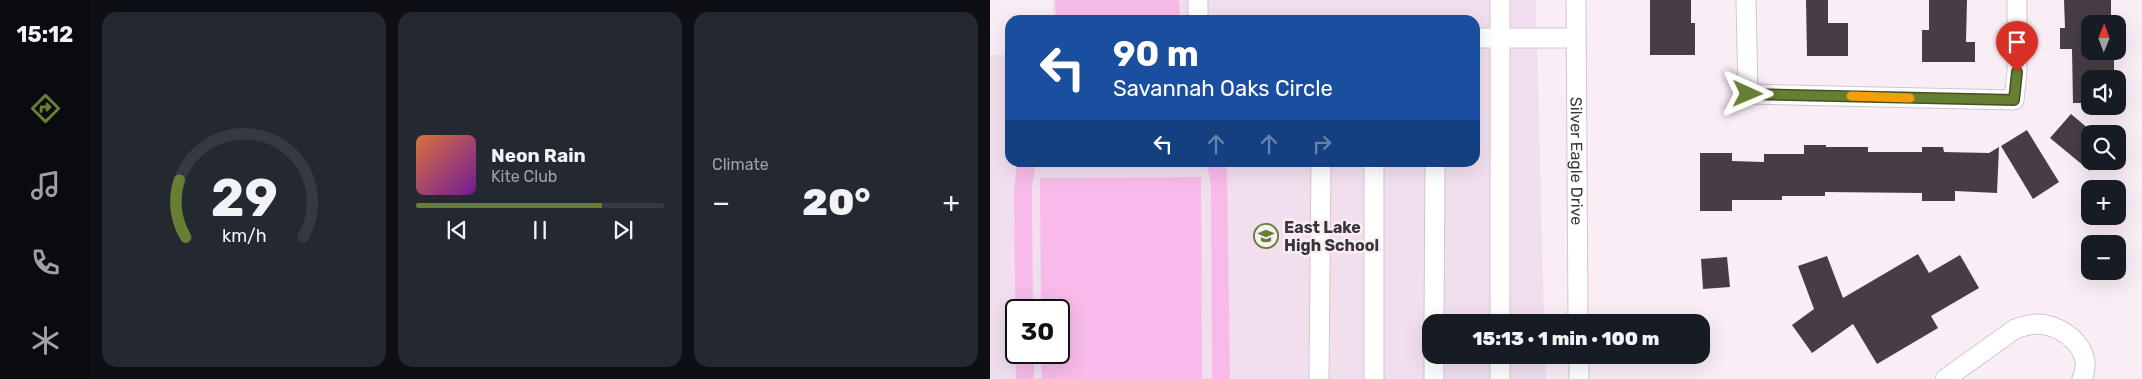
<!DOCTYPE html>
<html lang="en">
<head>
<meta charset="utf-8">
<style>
	body { margin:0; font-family:Rubik,sans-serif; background:#242831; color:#f1f3f6; height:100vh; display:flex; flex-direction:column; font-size:19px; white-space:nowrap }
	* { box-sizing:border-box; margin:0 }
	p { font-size:16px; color:#9ea1a6 }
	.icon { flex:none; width:28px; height:28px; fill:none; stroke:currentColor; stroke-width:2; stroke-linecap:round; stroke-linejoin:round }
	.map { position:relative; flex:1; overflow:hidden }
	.details { display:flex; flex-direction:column; gap:12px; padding:12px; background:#0d0f14; width:900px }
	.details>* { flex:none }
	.guide { position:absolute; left:15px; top:15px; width:475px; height:152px; border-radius:15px; box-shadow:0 5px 20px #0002; background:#1a4fa0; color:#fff; overflow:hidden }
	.needle { width:32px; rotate:1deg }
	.tools { position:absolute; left:1091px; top:15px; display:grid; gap:10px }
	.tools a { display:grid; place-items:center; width:45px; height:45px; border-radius:10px; background:#171b24; box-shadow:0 5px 20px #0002; font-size:25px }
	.speed { position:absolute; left:15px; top:299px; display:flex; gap:10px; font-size:25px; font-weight:700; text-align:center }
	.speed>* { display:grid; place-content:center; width:65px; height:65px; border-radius:50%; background:#171b24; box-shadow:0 5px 20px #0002; line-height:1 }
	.speed .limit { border:2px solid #111; border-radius:8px; background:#fff; color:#111 }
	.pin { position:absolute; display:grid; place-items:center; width:42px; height:42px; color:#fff; margin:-51px -21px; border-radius:50% 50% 50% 0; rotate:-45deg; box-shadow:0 0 5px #0007 }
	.pin .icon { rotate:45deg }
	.me { position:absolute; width:55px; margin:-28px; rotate:91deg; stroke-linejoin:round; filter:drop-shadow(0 0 4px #0008) }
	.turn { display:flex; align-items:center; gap:18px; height:105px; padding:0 25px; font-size:22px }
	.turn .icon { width:65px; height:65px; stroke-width:2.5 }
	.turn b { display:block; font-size:35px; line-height:42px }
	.lanes { display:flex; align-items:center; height:48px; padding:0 25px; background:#0003; justify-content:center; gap:25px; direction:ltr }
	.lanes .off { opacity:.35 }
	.big { font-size:38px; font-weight:800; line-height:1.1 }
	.details .widget { flex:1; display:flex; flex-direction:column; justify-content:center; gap:8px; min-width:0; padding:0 18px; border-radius:15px; background:#242831 }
	.details .dial { align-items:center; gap:0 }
	.dial svg { height:130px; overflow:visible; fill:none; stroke:#363941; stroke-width:7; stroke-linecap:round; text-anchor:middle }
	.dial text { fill:#f1f3f6; stroke:none }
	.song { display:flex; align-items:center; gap:15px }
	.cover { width:60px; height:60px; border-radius:8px; background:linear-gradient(135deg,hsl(20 70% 55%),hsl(280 70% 35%)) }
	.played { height:5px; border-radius:2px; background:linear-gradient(90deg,#667f32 75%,#363941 75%) }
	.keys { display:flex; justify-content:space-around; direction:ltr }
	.heat { display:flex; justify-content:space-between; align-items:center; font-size:28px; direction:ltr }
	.details .tiles { flex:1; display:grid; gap:12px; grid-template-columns:repeat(3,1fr) }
	.trip { position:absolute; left:432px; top:314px; width:288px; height:50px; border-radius:15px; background:#171b24; box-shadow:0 5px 20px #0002; font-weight:800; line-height:50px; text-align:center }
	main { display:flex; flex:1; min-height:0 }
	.dock { display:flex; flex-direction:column; width:90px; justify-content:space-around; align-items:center; background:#090b0e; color:#9ea1a6 }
	.dock .icon { width:35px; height:35px }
	.dock .selected { color:#667f32 }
	.dock b { font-size:22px; color:#f1f3f6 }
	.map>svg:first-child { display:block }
	.built { fill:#f1dfed; fill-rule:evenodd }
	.green { fill:#f8bbe9 }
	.building { fill:#473e45 }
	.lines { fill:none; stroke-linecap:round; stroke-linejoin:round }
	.minor-casing { stroke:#d1c6ce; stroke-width:21 }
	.minor { stroke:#fff; stroke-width:19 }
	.route-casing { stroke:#425320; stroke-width:12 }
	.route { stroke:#667f32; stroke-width:9 }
	.slow { stroke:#f59e0b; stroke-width:9 }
	.labels { text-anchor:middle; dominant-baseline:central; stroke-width:5; stroke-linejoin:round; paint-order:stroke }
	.street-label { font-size:16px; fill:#3a3539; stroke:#faeef6 }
	.poi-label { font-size:16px; font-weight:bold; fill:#3a3539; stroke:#faeef6; text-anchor:start }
</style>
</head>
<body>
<main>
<nav class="dock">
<b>15:12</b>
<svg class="icon selected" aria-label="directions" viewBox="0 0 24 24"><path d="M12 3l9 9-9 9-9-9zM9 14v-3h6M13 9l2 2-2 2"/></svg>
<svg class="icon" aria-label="music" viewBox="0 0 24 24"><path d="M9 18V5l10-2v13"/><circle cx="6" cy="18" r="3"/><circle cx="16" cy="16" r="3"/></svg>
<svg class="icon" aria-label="phone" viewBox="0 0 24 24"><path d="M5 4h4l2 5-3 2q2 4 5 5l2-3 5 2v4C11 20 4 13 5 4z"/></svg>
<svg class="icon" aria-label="climate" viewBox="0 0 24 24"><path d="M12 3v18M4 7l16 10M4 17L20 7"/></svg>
</nav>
<section class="details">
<div class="tiles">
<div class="widget dial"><svg viewBox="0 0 100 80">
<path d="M14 69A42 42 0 1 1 86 69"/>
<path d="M14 69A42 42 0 0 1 10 34" stroke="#667f32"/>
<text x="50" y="56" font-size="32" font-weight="700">29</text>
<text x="50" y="72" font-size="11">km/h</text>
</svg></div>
<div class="widget">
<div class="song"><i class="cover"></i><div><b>Neon Rain</b><p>Kite Club</p></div></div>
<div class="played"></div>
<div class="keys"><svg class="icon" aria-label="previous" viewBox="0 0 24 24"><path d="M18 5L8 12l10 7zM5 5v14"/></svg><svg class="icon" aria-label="pause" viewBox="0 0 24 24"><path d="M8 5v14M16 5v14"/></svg><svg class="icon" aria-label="next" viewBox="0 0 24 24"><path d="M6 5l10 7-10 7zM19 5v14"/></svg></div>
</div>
<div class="widget"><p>Climate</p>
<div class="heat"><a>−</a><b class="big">20°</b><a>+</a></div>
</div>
</div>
</section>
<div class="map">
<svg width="1152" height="379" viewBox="0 0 1152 379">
	<rect width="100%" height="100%" fill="#faeef6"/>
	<!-- built -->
	<path class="built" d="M63,0H546L554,322H441V355H555L556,379H0V55H20V162H485V20H64ZM26,310H69V352H26Z"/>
	<!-- green -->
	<path class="green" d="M65,0H189L190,20H66Z
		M27,163H46L42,187L43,310H26V352L44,353V379H26L24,188Z
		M217,163H235L237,169L240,379H222L221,186Z
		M211,177L212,379H52L51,353L69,352V310H51L50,178Z"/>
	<!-- building -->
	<path class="building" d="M660,0H701V23H705V55H660Z
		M816,0H838V23H858V56H817Z
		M939,0H977L976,42H985V62H932V30H939Z
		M1074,0H1121V24H1100V51H1128V28H1131V59H1124V79H1100V103H1083L1082,49H1070V28H1075Z
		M1081,114L1100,130V171L1060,138Z
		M1037,130L1069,182L1043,199L1011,146Z
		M814,145H836V147H878V152H932V147H953L954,152L999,153L1009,147L1007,193L965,191V201H932V193L835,192V196H792V200H742V211H710V153H742V161L774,162V154H814Z
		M928,254L939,273L970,255L989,288L941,316L948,328L887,364L863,324L822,353L802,325L824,309L808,266L837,256L853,298Z
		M737,257L740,287L713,289L711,259Z"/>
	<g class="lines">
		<defs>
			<g id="minor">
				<path d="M208,0V20"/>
				<path d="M510,0V322"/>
				<path id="s1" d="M586,0L588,322"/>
				<path d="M756,0L758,94L1024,100L1027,72V0"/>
				<path d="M485,38H586"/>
				<path d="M444,322L445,162"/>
				<path d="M444,355V379"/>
				<path d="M510,355V379"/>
				<path d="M589,355V379"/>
				<path d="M329,379L331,162"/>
				<path d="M384,379V162"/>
				<path d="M955,379L1025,329C1033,326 1040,324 1048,324C1075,325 1105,351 1092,379"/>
			</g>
		</defs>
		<!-- minor casing -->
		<use href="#minor" class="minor-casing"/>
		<!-- minor -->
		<use href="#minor" class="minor"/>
	</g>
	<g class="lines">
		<defs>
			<path id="route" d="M758,94L1024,100L1027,72"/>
		</defs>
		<!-- route casing -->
		<use href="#route" class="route-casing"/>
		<!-- route -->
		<use href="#route" class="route"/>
		<!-- slow -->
		<path class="slow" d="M861,96L920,98"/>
	</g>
	<!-- icons -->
	<defs>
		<symbol id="school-ring" viewBox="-11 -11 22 22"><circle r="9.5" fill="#faeef6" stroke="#667f32" stroke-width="1.5"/><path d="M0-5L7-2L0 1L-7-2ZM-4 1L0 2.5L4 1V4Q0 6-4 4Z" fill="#667f32"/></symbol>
	</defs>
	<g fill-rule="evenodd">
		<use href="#school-ring" x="262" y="222" width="28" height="28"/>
	</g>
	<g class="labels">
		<!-- street labels -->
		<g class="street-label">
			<text stroke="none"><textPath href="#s1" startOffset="161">Silver Eagle Drive</textPath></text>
		</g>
		<!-- poi labels -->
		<g class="poi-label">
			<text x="294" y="227">East Lake<tspan x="294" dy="18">High School</tspan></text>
		</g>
	</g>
</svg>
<div class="tools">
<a><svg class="needle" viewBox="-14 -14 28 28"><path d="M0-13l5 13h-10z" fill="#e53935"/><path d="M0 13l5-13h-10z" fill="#9ea1a6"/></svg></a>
<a><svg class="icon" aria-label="sound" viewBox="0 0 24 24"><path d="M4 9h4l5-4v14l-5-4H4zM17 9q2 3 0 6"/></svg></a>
<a><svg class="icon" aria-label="search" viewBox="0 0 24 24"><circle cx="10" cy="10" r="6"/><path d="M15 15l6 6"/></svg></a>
<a>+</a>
<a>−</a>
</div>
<div class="speed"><div class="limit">30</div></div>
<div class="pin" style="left:1027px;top:72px;background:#d93025"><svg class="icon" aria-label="arrive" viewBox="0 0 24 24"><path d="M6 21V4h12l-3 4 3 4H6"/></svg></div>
<svg class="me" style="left:758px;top:94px" viewBox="-20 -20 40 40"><path d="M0-17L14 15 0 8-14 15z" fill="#667f32" stroke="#fff" stroke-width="4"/></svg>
<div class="trip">15:13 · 1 min · 100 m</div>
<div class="guide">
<div class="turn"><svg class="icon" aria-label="left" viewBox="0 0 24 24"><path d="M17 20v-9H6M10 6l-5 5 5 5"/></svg><div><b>90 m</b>Savannah Oaks Circle</div></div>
<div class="lanes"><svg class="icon" aria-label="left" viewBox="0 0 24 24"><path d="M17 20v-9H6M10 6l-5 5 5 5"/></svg><svg class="icon off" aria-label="ahead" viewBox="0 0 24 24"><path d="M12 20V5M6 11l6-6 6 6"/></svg><svg class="icon off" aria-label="ahead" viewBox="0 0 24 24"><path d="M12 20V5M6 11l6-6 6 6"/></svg><svg class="icon off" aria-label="right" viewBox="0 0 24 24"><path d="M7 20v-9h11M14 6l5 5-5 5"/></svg></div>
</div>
</div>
</main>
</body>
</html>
